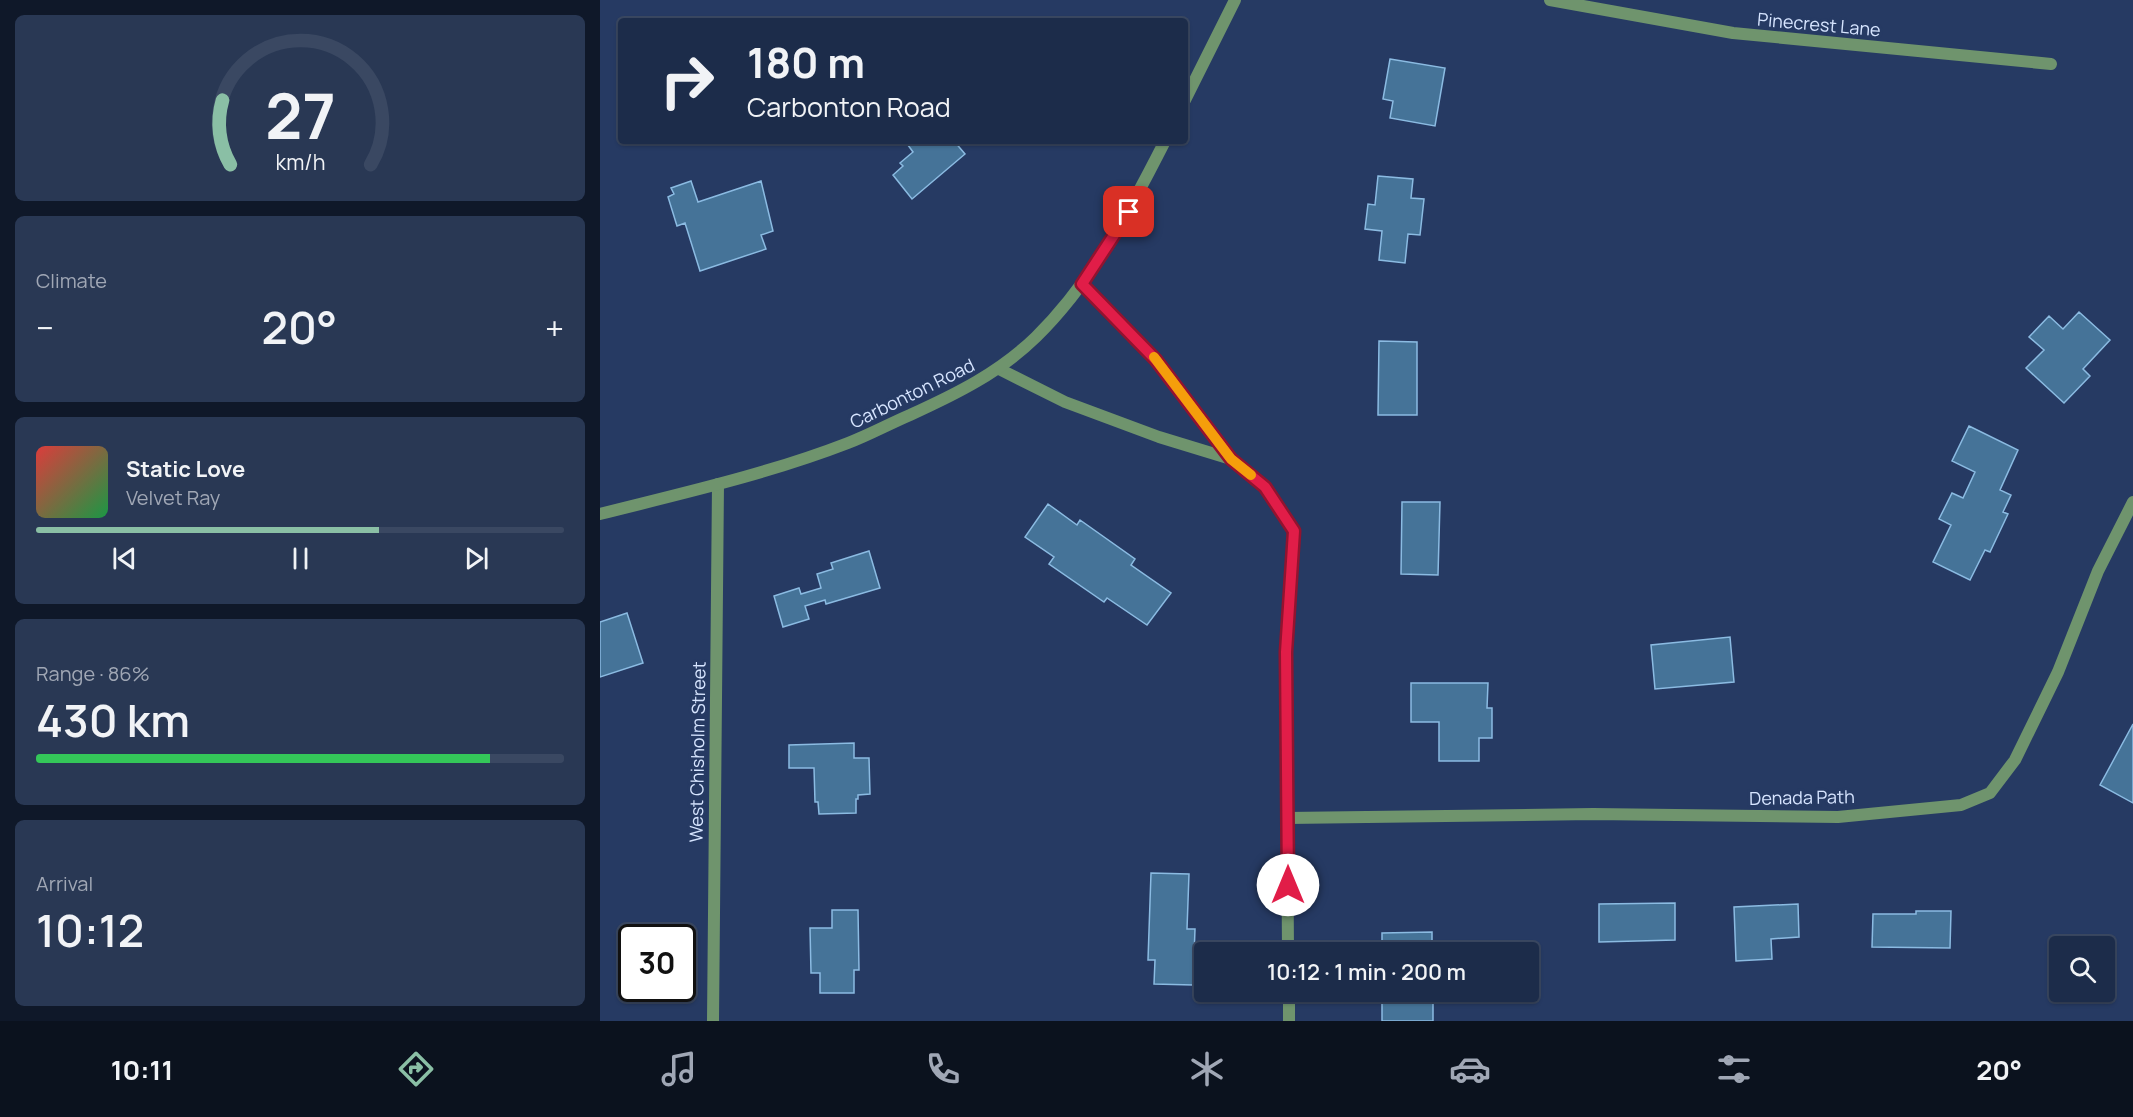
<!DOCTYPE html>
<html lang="en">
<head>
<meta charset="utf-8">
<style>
	body { margin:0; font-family:Manrope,sans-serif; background:#293854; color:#f1f3f6; height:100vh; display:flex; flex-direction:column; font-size:22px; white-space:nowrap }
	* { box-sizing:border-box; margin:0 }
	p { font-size:20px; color:#a0a7b5 }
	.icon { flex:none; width:33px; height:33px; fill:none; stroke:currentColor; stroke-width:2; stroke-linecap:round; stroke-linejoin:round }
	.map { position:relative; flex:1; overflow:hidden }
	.side { display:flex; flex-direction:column; gap:15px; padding:15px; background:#0f1829; width:600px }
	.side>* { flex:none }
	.hud { position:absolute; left:18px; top:18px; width:570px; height:126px; border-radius:6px; box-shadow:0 2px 4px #0004,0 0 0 2px #3a4862; background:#1c2c4a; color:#f1f3f6; overflow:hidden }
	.controls { position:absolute; left:1449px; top:936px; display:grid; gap:12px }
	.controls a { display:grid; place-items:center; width:66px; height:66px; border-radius:6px; background:#1c2c4a; box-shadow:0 2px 4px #0004,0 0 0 2px #3a4862; font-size:30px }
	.speed { position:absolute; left:18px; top:924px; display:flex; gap:12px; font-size:30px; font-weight:700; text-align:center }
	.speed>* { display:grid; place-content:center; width:78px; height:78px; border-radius:50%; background:#1c2c4a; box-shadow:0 2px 4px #0004,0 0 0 2px #3a4862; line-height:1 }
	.speed .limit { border:3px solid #111; border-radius:9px; background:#fff; color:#111 }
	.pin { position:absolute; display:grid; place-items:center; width:51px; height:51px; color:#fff; margin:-26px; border-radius:12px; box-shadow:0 3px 9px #0006 }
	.me { position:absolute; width:66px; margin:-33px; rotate:0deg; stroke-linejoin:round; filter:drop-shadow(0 0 4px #0008) }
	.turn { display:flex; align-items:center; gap:21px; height:126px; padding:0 30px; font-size:27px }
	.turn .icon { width:78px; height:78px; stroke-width:2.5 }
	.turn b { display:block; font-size:42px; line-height:51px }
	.big { font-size:45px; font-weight:600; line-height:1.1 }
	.side .widget { flex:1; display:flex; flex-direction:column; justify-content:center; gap:9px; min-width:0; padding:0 21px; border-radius:9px; background:#293854 }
	.side .dial { align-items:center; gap:0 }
	.dial svg { height:156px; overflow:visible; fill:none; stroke:#3a4862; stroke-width:7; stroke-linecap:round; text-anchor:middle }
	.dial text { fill:#f1f3f6; stroke:none }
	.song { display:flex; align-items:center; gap:18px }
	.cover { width:72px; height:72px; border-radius:9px; background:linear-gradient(135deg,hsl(0 70% 55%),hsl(140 70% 35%)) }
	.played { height:6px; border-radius:3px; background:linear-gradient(90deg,#8abfa5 65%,#3a4862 65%) }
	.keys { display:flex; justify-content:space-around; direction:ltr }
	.heat { display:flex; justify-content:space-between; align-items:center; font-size:33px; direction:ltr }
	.charge { height:9px; border-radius:4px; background:linear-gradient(90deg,#34c759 86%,#3a4862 0) }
	.trip { position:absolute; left:594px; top:942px; width:345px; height:60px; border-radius:6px; background:#1c2c4a; box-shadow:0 2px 4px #0004,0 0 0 2px #3a4862; font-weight:600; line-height:60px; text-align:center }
	.tab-bar { display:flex; height:96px; justify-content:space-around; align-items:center; background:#0b121e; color:#a0a7b5 }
	.tab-bar .icon { width:42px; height:42px }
	.tab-bar .on { color:#8abfa5 }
	.tab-bar b { font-size:27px; color:#f1f3f6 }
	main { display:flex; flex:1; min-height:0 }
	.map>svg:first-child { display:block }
	.building { fill:#457398; stroke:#8bbbe2; stroke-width:1.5 }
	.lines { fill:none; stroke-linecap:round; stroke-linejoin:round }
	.minor { stroke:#6f946d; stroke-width:12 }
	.tertiary { stroke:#6f946d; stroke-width:12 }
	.route-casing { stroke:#92132f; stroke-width:15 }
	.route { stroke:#e11d48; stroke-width:10 }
	.slow { stroke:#f59e0b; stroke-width:10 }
	.labels { text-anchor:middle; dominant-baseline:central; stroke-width:6; stroke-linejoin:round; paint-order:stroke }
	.street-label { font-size:18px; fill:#d7e5ff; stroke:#263a63 }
</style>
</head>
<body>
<main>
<section class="side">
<div class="widget dial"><svg viewBox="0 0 100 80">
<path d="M14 69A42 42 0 1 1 86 69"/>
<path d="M14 69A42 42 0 0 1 10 36" stroke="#8abfa5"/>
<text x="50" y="56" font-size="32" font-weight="700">27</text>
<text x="50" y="72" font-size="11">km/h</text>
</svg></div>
<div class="widget"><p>Climate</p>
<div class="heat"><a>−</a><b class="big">20°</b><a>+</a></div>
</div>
<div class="widget">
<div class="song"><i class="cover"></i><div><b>Static Love</b><p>Velvet Ray</p></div></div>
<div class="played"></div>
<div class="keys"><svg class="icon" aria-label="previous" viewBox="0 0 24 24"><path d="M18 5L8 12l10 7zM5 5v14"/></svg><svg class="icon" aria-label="pause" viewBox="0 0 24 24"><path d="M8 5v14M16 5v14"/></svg><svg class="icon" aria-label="next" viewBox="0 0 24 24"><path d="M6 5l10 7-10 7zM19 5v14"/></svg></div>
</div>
<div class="widget"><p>Range · 86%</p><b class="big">430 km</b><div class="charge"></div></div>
<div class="widget"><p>Arrival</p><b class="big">10:12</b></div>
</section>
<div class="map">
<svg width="1533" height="1021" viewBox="0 0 1533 1021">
	<rect width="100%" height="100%" fill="#263a63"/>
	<!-- building -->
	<path class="building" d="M790,59L845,68L835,126L790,118L793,101L783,99Z
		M305,141H354L365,154L312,199L293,175L303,166L300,163L313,152Z
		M778,176L813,179L811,198L824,199L820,235L808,234L805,263L779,260L782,231L765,229L768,204L775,205Z
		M91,181L98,202L161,181L173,231L161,235L166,249L100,271L85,223L77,226L68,197L74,194L71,188Z
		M1479,312L1510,340L1483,369L1490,376L1464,403L1426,368L1444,350L1429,337L1449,316L1463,329Z
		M779,341L817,342V415H778Z
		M1369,426L1418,450L1400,490L1411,495L1403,512L1408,514L1390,552L1385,550L1370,580L1333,562L1351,525L1339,519L1352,493L1363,498L1375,472L1352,461Z
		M802,502H840L838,575L801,574Z
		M448,504L477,525L480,520L535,559L531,565L571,593L547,625L507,598L504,602L449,564L454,557L425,537Z
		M269,551L280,588L226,604L225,600L205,606L209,619L183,627L174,596L199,588L201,594L221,588L217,574L233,569L231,563Z
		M27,613L43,663L0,677V622Z
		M1130,637L1134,682L1055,689L1051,645Z
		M811,683H888L887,708H892V738H879V761H839V722H811Z
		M1533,724V803L1500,785Z
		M254,743V758H269L270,794L258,795V799H256V813L219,814L218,802H215L214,768H189V745Z
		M551,873L589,874L587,929H595L593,985L554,984L555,960H548Z
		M1075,903V940L999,942V904Z
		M1198,904L1199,937L1171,939L1172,959L1136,961L1134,907Z
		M232,910H258L259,970H254V993H220V973H211L210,928H232Z
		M1316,911H1351L1350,948L1272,947L1273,914H1316Z
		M832,932V952H782V933Z
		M782,992H833V1021H782Z"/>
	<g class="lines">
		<!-- minor -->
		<path class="minor" d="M950,0L1133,33L1451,64
			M482,284L556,360L631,459L665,487L694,531L686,652L688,952
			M399,369L465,402L559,437L631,459
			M687,818L993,814L1238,817L1361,805L1390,793L1415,760L1458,672L1498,571L1533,502
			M689,992V1021
			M113,1021L118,484"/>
		<!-- tertiary -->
		<path class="tertiary" d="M585,100L635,0
			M0,514C83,493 168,474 248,443C269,435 289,424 310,415C356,394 399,373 436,337C492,282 530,210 565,141"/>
	</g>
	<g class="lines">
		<defs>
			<path id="route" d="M529,212L482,284L556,360L631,459L665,487L694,531L686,652L688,885"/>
		</defs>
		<!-- route casing -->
		<use href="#route" class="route-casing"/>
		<!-- route -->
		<use href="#route" class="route"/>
		<!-- slow -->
		<path class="slow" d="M554,357L631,459L651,475"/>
	</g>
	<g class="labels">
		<!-- street labels -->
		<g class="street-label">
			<text transform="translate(1219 24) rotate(5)">Pinecrest Lane</text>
			<text transform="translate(312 393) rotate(-26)">Carbonton Road</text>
			<text transform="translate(97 752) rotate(-89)">West Chisholm Street</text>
			<text transform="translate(1202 797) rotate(-1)">Denada Path</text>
		</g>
	</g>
</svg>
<div class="controls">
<a><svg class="icon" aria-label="search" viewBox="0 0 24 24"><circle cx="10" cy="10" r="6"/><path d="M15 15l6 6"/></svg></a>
</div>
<div class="speed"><div class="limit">30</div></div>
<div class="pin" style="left:529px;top:212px;background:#d93025"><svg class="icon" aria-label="arrive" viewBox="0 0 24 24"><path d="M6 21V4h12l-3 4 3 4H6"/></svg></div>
<svg class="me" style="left:688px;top:885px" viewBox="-20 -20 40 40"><circle r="19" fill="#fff"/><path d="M0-13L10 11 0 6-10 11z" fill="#e11d48"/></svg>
<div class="trip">10:12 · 1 min · 200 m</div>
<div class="hud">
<div class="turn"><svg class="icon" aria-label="right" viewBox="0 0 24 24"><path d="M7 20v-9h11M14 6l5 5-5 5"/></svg><div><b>180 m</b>Carbonton Road</div></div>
</div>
</div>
</main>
<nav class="tab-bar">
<b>10:11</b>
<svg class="icon on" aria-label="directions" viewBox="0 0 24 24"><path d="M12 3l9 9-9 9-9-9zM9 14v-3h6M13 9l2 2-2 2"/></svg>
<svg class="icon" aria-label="music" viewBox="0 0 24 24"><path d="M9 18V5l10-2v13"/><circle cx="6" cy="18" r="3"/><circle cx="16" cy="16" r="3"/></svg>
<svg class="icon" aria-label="phone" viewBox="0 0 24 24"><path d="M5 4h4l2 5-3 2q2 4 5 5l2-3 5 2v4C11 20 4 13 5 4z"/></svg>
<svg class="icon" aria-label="climate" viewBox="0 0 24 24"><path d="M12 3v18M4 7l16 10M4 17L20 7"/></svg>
<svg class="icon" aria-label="car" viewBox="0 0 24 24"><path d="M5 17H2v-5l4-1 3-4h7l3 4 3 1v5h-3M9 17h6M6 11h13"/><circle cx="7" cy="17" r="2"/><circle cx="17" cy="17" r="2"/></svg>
<svg class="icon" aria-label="filters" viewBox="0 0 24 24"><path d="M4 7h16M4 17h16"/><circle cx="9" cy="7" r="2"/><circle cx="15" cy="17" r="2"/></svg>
<b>20°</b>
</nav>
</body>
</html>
